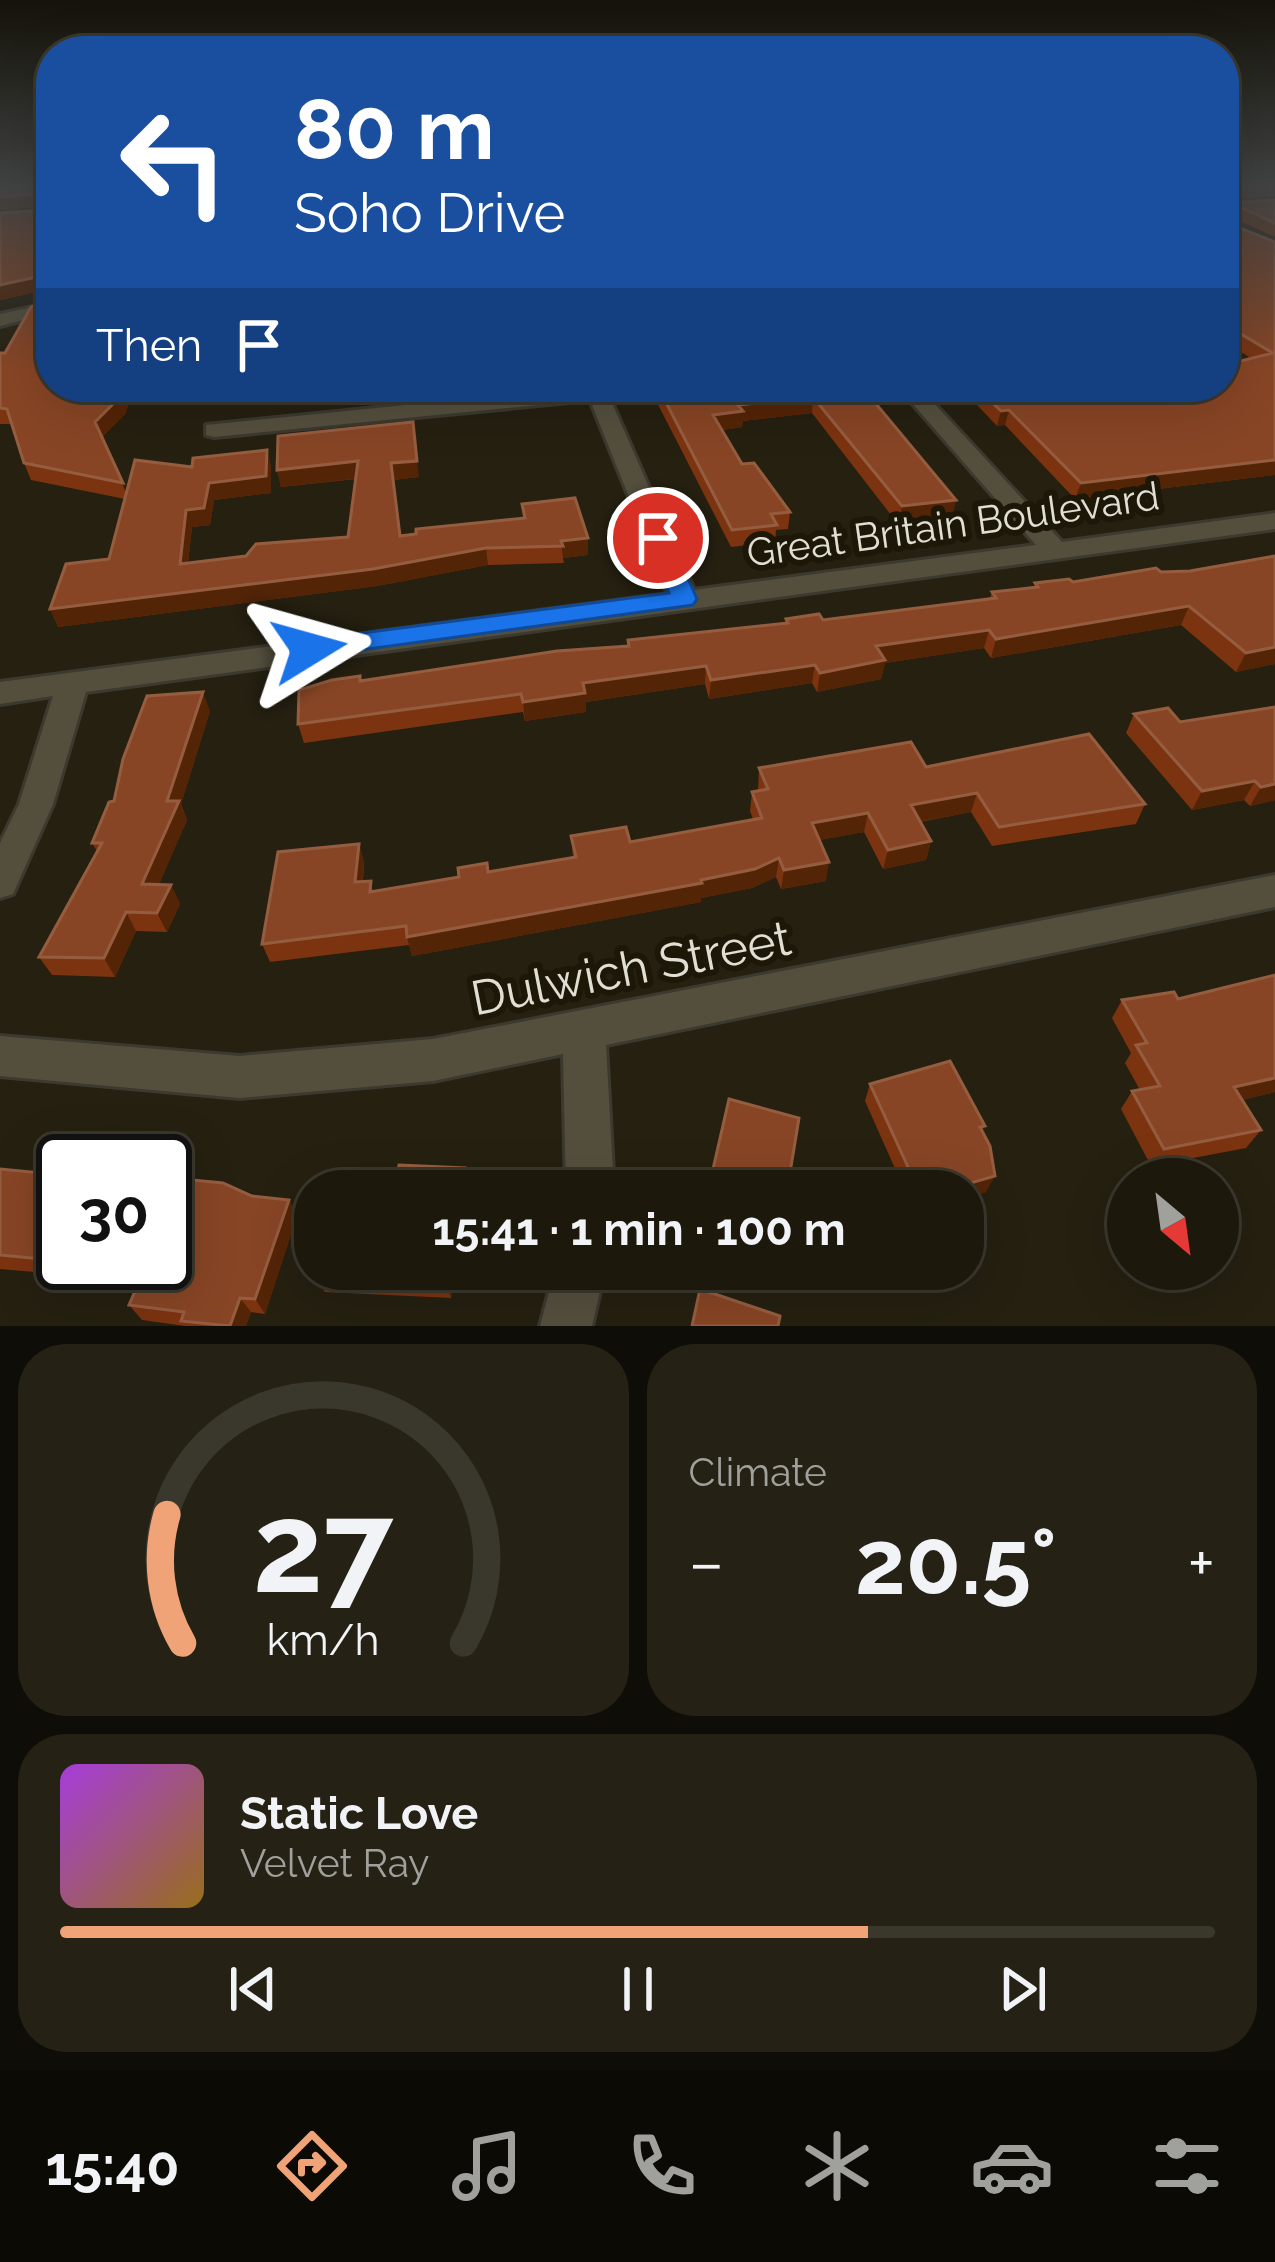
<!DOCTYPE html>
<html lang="en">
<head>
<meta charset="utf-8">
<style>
	body { margin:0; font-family:Raleway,sans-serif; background:#252115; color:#f1f3f6; height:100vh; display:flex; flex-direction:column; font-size:45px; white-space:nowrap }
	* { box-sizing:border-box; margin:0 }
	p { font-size:39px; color:#a0a09d }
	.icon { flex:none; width:66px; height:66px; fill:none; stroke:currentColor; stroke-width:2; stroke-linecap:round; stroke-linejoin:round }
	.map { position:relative; height:1326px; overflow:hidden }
	.drawer { display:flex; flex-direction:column; gap:18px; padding:18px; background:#0f0d07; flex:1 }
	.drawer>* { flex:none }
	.guide { position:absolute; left:36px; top:36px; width:1203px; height:366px; border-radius:48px; box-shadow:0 12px 48px #0002,0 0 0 3px #3a372d; background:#1a4fa0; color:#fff; overflow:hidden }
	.needle { width:78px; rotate:151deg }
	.fabs { position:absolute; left:1107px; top:1158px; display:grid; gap:24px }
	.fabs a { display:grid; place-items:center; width:132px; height:132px; border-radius:50%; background:#1c180c; box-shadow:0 12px 48px #0002,0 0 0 3px #3a372d; font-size:60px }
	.speed { position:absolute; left:36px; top:1134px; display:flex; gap:24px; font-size:60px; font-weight:700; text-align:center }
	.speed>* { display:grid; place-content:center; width:156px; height:156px; border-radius:50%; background:#1c180c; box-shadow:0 12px 48px #0002,0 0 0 3px #3a372d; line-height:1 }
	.speed .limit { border:6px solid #111; border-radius:18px; background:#fff; color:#111 }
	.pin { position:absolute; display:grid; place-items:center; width:102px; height:102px; color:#fff; margin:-51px; border:6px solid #fff; border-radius:50%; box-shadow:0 3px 12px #0007 }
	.me { position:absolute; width:132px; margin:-66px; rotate:82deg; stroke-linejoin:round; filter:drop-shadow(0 0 9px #0008) }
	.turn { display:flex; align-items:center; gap:42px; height:252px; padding:0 60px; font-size:54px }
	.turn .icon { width:156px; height:156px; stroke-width:2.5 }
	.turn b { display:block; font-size:84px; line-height:102px }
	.then { display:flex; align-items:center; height:114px; padding:0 60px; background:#0003; gap:24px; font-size:45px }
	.big { font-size:90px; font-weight:700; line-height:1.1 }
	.drawer .widget { flex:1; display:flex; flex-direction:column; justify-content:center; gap:18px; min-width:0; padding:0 42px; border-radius:48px; background:#252115 }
	.drawer .dial { align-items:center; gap:0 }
	.dial svg { height:312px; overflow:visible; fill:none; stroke:#3a372d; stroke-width:7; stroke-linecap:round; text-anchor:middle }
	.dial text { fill:#f1f3f6; stroke:none }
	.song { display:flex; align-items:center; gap:36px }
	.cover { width:144px; height:144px; border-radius:18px; background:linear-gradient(135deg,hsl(280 70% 55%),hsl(40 70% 35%)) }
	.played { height:12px; border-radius:6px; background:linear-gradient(90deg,#efa377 70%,#3a372d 70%) }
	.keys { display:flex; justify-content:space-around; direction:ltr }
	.heat { display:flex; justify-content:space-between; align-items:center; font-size:66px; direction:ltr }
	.drawer .tiles { flex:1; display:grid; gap:18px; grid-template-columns:1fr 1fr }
	.widget:last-child { grid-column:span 2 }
	.trip { position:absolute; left:294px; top:1170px; width:690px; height:120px; border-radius:48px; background:#1c180c; box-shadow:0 12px 48px #0002,0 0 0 3px #3a372d; font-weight:700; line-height:120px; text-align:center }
	.dock { display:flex; height:192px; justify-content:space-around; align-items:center; background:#0b0a05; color:#a0a09d }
	.dock .icon { width:84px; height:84px }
	.dock .selected { color:#efa377 }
	.dock b { font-size:54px; color:#f1f3f6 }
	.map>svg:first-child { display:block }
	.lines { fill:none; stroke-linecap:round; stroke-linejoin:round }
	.minor-casing { stroke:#3c392f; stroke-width:6 }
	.minor { fill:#544f3d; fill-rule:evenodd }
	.wall { fill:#7c3310 }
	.shaded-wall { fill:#542407 }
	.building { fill:#874525; stroke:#955d40; stroke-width:3 }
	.route { fill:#1a73e8; stroke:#114b97; stroke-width:3 }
	.labels { text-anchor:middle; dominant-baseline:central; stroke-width:12; stroke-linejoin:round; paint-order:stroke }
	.street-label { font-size:39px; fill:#e1ded4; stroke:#1c1707 }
	.near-street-label { font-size:48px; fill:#e1ded4; stroke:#1c1707 }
</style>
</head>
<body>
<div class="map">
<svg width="1275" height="1326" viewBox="0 0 1275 1326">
	<rect width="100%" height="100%" fill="#252010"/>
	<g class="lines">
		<defs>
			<path id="minor" d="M51,303V313L0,326V314Z
				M585,387H605L694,590L1036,545L898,387H919L1062,542L1275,513V529L86,692L53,804L13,894L0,898V843L19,804L53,696L0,704V682L668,594L590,400L214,437L206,435V425Z
				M1275,875V907L606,1045L614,1191H566L563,1054L433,1081L240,1098L0,1076V1036L240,1056L433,1039Z
				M555,1269H605L592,1326H540Z"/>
		</defs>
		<!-- minor casing -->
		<use href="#minor" class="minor-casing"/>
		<!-- minor -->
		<use href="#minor" class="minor"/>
	</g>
	<!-- wall -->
	<path class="wall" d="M51,183L126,413L102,437L126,492L192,467L271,466V493L214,500L210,525L192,527L188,563L246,556L348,537L356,479L281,487L277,470L419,477L394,480L401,536L523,518L522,504L588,538V555L563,558L564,563L488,565L377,586L58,627L50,609L109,559L125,499L31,480L24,463L12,424H0V353H5L49,299L45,290L0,300L47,210L51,206L0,210Z
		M1224,183H1275V196L1227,198V215L1231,203L1275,200V237L1227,215V223L1275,242V475L1075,499L1005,425L997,426L960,387H1224L1252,359L1224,341Z
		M649,387H862L956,500L952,517L898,524L812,413L743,421L742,427L722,430L742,464L790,512L788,529L776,530L775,542L731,547Z
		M1275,556V664L1236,672L1181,625L991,658L984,648L885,663L881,679L817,692L812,683L709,699L705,684L586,702V712L525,721L523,712L304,743L298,724L361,681L628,646V640L786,623V619L823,620L990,598L992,592L1034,587L1035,583L1073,582L1161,572L1190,571Z
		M1275,707V800L1250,806L1244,800L1192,810L1126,733L1134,714L1180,722Z
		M210,711L181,804L187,820L159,884L171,885L180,904L167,932L136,931L115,977L52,975L39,957L97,851L92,843L114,801Z
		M926,767L1145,804L1136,824L992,846L971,812L920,822L931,841L926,860L883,869L864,832L819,840L826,881L781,889L776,877L752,888L701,898V902L412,956L409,945L270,962L262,944L359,844L364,863L363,881L374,891L573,857L571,836L630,842L753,819L750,811L752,792L758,791L759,768Z
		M1275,975V1092L1242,1100L1261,1130L1246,1148L1151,1166L1121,1109L1132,1091L1140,1090L1125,1063L1131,1053L1112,1018L1122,1000L1178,999Z
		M870,1084L985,1126L982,1131L986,1192L963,1199V1191H905L865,1101Z
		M0,1169L63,1175V1263H165L252,1196L289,1200L297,1216L265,1314L251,1312L246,1326H185L142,1320L129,1305L139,1281L0,1269Z
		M318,1269H456L451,1298L325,1292L316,1277Z
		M780,1269H808L805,1277Z"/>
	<!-- shaded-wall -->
	<path class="shaded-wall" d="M46,193L51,206L0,210V197Z
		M50,274L43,285L45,290L0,300V285Z
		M123,387H134L126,413L101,438L95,422Z
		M155,387H248L158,397Z
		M288,387H382L290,395Z
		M813,397L812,413L743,421L742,427L712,432L713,415L738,405Z
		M1009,410L1005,425L997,426L1001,411Z
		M413,422L419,477L394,480L403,554L391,463Z
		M267,450L271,466V493L214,500L210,525L192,527L186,582L180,564L186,510L209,483Z
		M1275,460V475L1075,499L1081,483Z
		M358,461L362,478L281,487L277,470Z
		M956,500L952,517L898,524L902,506Z
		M588,538V555L563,558L561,541Z
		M486,548L488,565L377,586L58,627L50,609Z
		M1189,606L1181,625L991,658L996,639Z
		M989,630L984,648L885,663L881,679L817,692L820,673L876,646Z
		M1275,647V664L1236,672L1246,653Z
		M815,665L812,683L709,699L711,680Z
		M706,666L705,684L586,702V712L525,721L523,702L583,683Z
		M203,692L210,711L181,804L187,820L151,903L142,884Z
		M1255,781L1244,800L1192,810L1202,791Z
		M1275,784V800L1250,806L1261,787Z
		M977,793L971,812L906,824L911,805Z
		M868,813L864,832L808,842L812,823Z
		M931,841L926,860L883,869L888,850Z
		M359,844L364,863L361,901L355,882Z
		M779,858L776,877L752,888L701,898V902L412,956L407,937L701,880Z
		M829,862L826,881L781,889L784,870Z
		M171,885L180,904L167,932L157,913Z
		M126,912L136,931L115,977L104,958Z
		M1275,1078V1092L1220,1105L1234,1087Z
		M465,1168L469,1185L468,1191H461Z
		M995,1176L986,1192L963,1199V1191H943Z
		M289,1200L297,1216L265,1314L255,1299Z
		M448,1269H456L451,1298L446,1283Z
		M240,1298L251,1312L246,1326H230Z"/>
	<!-- building -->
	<path class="building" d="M0,183H51V205L46,193L0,197Z
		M1224,183H1275L1228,187L1227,223L1275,242V460L1081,483L1009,410L1001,411L976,387H1224V365L1273,353L1224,324Z
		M1275,200V223L1231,203Z
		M51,206V387H123L120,397L95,422L123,483L24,463L7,409L0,408V353H5L31,307L49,302L50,289L43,285L50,274L0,285V213L47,210Z
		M658,387H862L956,500L902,506L813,397L738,405L743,411L713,415L742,464L754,463L790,512L771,514L777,525L732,530Z
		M413,422L417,461L391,463L400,536L416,534V529L525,518L522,504L575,498L588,538L561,541L563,546L486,548L373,569L50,609L66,564L109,559L135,460L192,467L193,458L267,450L266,476L209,483L204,508L186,510L180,564L246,556L256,544L348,537L358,461L277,470L278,436Z
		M1275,556V647L1246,653L1189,606L996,639L989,630L876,646L885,660L820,673L815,665L711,680L706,666L583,683L585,693L523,702L521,694L298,724L299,690L332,680L360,676V681L557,651L629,646L628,640L788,623L786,619L819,614L823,620L996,598L992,592L1038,587L1035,583L1069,579L1073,582L1156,568L1161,572L1190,571Z
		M203,692L167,801H179L142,884L171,885L157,913L126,912L104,958L39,957L102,843H92L109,802L114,801L123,759L147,696Z
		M1275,707V784L1261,787L1255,781L1202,791L1134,714L1168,708L1180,722Z
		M1089,734L1145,804L999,827L977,793L911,805L931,841L888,850L868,813L812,823L829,862L784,870L779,858L755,869L701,880L702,883L407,937L406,926L262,944L278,852L359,844L355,882L371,881L370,892L459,877L458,868L487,863L488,872L576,857L571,836L626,827L630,842L762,818L752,792L768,789L759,768L911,742L926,767Z
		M1275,975V1078L1234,1087L1261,1130L1164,1149L1132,1091L1160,1086L1136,1045L1147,1043L1122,1000L1174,992L1178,999Z
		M950,1061L985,1126L980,1127L990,1146L995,1176L943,1191H919L870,1084Z
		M729,1099L799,1118L787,1191H788H708Z
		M399,1165L465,1168L461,1191H394Z
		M0,1169L63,1175V1261L0,1255Z
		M182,1179L223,1183L252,1196L289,1200L255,1299L240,1298L230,1326L181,1321L184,1312L129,1305L145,1268L90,1263H165V1184L180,1186Z
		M318,1269H448L446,1283L316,1277Z
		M700,1289L780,1316L778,1326H692Z"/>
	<!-- sky -->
	<linearGradient id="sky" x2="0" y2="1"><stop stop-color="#141209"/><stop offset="0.5" stop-color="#404242"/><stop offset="1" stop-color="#404242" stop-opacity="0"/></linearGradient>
	<rect width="1275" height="369" fill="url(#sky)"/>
	<!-- route -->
	<path class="route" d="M658,531L670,538L697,599L693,605L309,657L296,649L309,640L669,593L646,538Z"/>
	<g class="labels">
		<!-- street labels -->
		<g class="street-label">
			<text transform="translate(953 524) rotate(-8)">Great Britain Boulevard</text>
		</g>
		<!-- near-street labels -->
		<g class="near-street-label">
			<text transform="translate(631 968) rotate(-11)">Dulwich Street</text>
		</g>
	</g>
</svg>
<div class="fabs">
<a><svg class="needle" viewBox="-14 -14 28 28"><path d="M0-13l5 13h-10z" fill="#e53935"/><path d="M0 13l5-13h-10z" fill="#a0a09d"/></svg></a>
</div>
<div class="speed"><div class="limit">30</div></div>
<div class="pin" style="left:658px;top:538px;background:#d93025"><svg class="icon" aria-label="arrive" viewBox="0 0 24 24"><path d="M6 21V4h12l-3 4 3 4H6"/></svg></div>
<svg class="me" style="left:309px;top:649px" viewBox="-20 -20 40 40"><path d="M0-17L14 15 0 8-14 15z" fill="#1a73e8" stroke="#fff" stroke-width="4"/></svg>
<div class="trip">15:41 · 1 min · 100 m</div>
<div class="guide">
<div class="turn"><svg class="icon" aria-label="left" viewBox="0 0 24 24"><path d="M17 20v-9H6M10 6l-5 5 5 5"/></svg><div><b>80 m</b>Soho Drive</div></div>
<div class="then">Then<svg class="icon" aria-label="arrive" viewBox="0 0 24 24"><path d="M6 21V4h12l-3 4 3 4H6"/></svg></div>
</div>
</div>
<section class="drawer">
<div class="tiles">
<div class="widget dial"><svg viewBox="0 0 100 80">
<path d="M14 69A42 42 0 1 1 86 69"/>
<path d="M14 69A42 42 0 0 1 10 36" stroke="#efa377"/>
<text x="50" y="56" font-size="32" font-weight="700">27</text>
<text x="50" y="72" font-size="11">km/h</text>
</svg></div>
<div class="widget"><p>Climate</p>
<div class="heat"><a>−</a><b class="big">20.5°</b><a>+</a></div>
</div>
<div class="widget">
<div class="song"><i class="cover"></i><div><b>Static Love</b><p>Velvet Ray</p></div></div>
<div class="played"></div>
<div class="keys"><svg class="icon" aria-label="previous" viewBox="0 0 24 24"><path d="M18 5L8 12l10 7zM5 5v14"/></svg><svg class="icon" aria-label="pause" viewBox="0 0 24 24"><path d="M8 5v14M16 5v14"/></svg><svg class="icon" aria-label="next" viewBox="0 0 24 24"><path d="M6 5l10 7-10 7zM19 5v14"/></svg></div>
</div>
</div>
</section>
<nav class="dock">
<b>15:40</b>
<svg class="icon selected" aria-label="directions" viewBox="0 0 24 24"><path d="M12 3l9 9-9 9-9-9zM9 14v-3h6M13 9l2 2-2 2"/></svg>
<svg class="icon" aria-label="music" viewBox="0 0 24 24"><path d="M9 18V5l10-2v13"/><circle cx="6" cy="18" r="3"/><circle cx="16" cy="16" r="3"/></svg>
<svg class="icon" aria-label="phone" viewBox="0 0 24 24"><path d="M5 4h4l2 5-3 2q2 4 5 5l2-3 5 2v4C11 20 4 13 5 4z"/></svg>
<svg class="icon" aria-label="climate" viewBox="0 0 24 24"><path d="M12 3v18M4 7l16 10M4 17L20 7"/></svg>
<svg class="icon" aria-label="car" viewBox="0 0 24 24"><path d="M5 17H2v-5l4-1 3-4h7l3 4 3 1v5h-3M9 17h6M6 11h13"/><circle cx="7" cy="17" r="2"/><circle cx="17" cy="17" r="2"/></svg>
<svg class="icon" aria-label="filters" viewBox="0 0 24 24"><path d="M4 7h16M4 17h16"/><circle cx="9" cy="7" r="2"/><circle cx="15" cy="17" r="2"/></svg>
</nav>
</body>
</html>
